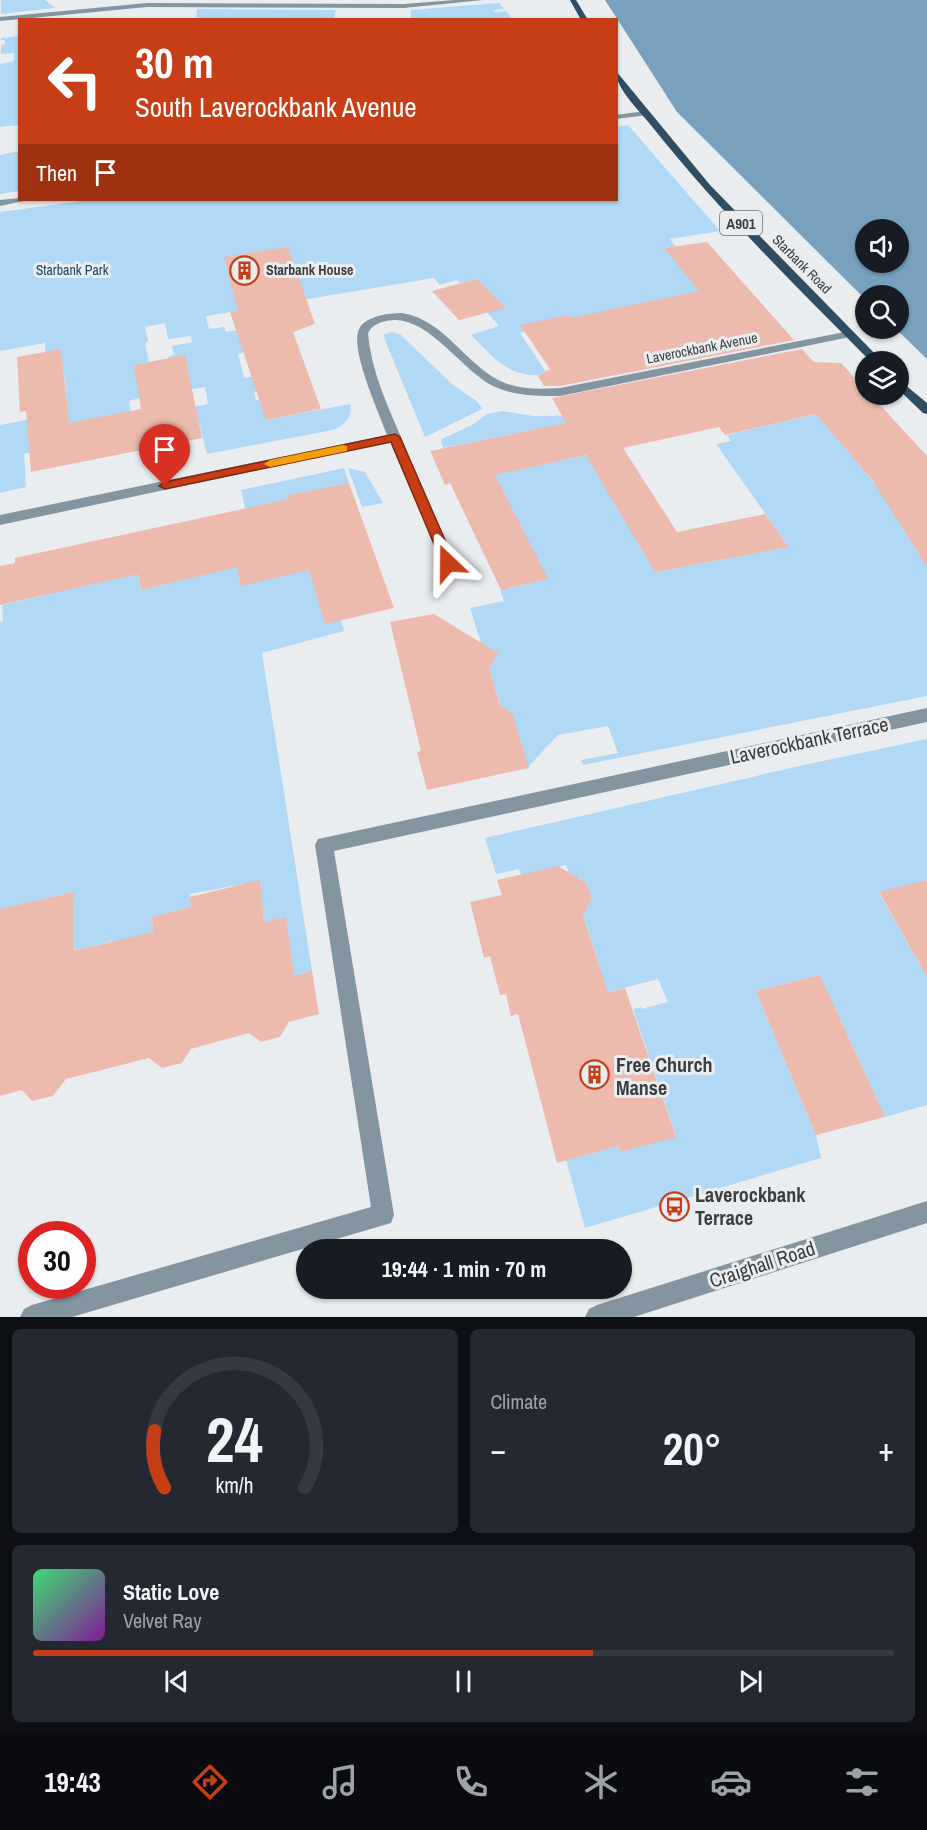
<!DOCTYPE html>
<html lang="en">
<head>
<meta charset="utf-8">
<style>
	body { margin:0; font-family:"Archivo Narrow",sans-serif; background:#242831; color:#f1f3f6; height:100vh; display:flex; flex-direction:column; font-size:22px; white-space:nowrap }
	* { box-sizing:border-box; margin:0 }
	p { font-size:20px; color:#9ea1a6 }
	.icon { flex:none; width:33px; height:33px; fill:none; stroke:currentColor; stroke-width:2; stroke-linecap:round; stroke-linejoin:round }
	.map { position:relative; height:1317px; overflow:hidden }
	.drawer { display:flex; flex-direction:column; gap:12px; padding:12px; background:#0d0f14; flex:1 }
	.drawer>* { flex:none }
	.top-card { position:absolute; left:18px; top:18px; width:600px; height:183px; border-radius:0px; box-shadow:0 2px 4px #0004; background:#c73e16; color:#fff; overflow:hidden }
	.controls { position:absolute; left:855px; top:219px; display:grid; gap:12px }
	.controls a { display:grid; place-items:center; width:54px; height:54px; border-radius:50%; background:#171b24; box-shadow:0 2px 4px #0004; font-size:30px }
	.speed { position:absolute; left:18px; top:1221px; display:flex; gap:12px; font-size:30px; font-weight:700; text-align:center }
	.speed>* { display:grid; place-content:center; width:78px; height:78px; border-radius:50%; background:#171b24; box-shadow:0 2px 4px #0004; line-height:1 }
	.speed .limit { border:9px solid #d22; background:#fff; color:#111 }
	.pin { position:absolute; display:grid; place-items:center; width:51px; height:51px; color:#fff; margin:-62px -26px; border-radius:50% 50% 50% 0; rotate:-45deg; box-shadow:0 0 6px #0007 }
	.pin .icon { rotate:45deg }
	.me { position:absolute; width:66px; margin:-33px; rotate:337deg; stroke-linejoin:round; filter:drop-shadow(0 0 4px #0008) }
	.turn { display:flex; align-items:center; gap:21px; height:126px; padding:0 18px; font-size:27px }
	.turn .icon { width:78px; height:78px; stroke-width:2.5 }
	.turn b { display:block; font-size:42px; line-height:51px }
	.then { display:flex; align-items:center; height:57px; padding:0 18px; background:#0003; gap:12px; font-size:22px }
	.big { font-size:45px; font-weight:700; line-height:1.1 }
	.drawer .card { flex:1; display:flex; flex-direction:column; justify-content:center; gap:9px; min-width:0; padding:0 21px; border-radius:9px; background:#242831 }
	.drawer .dial { align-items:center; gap:0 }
	.dial svg { height:156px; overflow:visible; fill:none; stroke:#363941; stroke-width:7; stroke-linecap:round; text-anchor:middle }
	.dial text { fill:#f1f3f6; stroke:none }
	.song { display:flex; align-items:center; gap:18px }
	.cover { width:72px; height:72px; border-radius:9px; background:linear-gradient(135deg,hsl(140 70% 55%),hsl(290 70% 35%)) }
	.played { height:6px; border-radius:3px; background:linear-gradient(90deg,#c73e16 65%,#363941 65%) }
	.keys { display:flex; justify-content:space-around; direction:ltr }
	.heat { display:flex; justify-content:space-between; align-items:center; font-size:33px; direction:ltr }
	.drawer .tiles { flex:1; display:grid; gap:12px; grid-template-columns:1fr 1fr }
	.card:last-child { grid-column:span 2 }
	.trip { position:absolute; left:296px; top:1239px; width:336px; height:60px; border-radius:30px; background:#171b24; box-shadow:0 2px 4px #0004; font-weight:700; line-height:60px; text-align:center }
	.tab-bar { display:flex; height:96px; justify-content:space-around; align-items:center; background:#090b0e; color:#9ea1a6 }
	.tab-bar .icon { width:42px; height:42px }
	.tab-bar .current { color:#c73e16 }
	.tab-bar b { font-size:27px; color:#f1f3f6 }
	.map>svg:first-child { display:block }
	.green { fill:#b1d8f5 }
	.water { fill:#79a1be; fill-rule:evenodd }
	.building { fill:#edbbae }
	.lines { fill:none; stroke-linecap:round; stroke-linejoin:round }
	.minor { fill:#8495a2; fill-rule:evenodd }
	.major { fill:#2f4e64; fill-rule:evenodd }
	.route { fill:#c73e16; stroke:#81280e; stroke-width:1.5 }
	.slow { fill:#f59e0b }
	.labels { text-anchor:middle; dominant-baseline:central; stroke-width:6; stroke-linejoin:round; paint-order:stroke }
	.far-street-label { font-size:14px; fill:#3c3d3e; stroke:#eaedf0 }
	.far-park-label { font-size:14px; fill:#174866; stroke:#eaedf0 }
	.far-poi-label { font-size:14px; font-weight:bold; fill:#3c3d3e; stroke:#eaedf0; text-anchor:start }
	.shield { fill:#eaedf0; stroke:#707273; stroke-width:1.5 }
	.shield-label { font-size:15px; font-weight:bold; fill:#3c3d3e }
	.near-street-label { font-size:20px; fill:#3c3d3e; stroke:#eaedf0 }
	.near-poi-label { font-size:20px; font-weight:bold; fill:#3c3d3e; stroke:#eaedf0; text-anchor:start }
</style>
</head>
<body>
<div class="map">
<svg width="927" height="1317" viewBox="0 0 927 1317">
	<rect width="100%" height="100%" fill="#eaedf0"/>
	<!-- green -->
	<path class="green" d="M1,0H45L55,8L1,14Z
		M499,3L504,9L494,10L495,12L506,11L511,18L410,19L411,10Z
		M197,9L336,10L334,19H196Z
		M19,36V125L0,127V64L14,61V53L1,54V45L5,44V40H1V38Z
		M628,125L720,231L670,239L675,246L665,248L710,289L578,327L569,315L534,330L520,333L548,375C509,378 497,361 471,335L499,326L487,312L505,307L477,279L460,283L456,280L440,285L434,278L206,316L209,329L224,327L226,332L250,328L257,350L238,354L244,378L265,374L269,389L254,392L256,400L272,397L266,420L350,404C353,417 345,425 333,430L207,454L198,419L180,409L208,404L205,387L176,392L168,357L174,355L172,346L192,342L191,336L168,339L165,323L145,327L148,341L145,344L149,362L134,365L135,371L150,368L140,398L129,401L133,422L24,454L26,487L0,493V425L52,415L67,402L61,349L46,352L45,343L0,351V212L90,200H616L617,127Z
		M19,151V191L0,194V155Z
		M391,332L401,335L453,385L478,402L482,409L425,437L385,340L384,335Z
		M503,411L533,416L608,415L443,448L441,442L442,439L472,425L487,414Z
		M817,414L908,524L901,526L927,566V696L583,765L581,760L618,753L608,726L558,735L526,769L515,733L512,713L506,709L502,710L470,608L504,601L500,590L547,579L478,478L588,455L655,572L789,547L716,444L731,441L727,435Z
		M344,468L349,483L289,495L325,624L341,620L344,631L262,653L312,971L294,976L264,922L260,881L190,894L191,907L152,917L154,949L116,1066L114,941L73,951L74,892L0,909V622L3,621L2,605L50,594V576L138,574L141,590L174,582L250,529L241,490Z
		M348,468L365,472L383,503L362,507Z
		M927,739V880L879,893L927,977V1105L885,1117L820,975L756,991L816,1135L821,1158L585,1228L566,1160L618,1146L621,1152L676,1136L633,1009L641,1007L642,1009L668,1002L658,979L593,996L601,970L581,909L592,898C588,887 584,876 571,878L566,865L521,875L519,869L496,874L485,838L804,765Z"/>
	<!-- water -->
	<path class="water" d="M605,0H927V359L896,329L898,328V296H866L865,299L677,112ZM866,230H898V262H866Z"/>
	<!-- building -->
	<path class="building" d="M707,242L794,340L560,386H544L538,376L550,369L520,325L569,315L571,318L699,291L664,248Z
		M288,247L315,324L293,332L321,409L266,420L230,312L238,311L224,257Z
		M477,279L506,308L459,320L432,291Z
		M61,349L69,423L141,409L134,365L185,355L202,438L31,472L26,411L20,412L17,357Z
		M802,349L814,362L841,363L866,390V394H870L927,456V567L873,481L816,414L725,435L719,427L623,448L677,532L765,514L789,547L655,572L586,455L495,475L548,579L501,590L450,483L445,485L430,451L566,423L552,398Z
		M349,483L394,608L325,624L309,570L241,586L237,567L141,590L138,574L0,605V566L15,563V558L289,499L288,495Z
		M434,614L498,653L489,668L500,705L512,713L529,768L427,790L417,752L421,751L390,622Z
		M558,866L586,883L592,898L583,916L608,992L625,988L676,1137L621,1152L618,1146L557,1163L518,1014L511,1016L506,994L500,995L490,956L484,958L470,902L502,895L497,880Z
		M260,880L264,922L286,917L294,976L312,971L319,1014L289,1022L280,1037L261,1042L249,1033L191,1049L182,1063L162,1068L149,1058L66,1079L53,1096L32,1101L22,1090L0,1096V909L74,892L73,951L153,932L152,917L191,907L190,897Z
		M927,880V977L879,892Z
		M820,975L885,1117L816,1135L756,991Z"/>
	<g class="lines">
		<!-- minor -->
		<path class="minor" d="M455,0H483L404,8L147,7L0,21V17L147,3L404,4Z
			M645,111L649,113L648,115L616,119V115Z
			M20,198L28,200L0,206V200Z
			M402,313C446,320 466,367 505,383C523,390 541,389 560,388L850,331L855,334L850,337L560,396C537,396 514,396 493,386C458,368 424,308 382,322C376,324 371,327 368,333C371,370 387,404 401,437C418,479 437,521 456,563L449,568L442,563L390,442L0,525V515L387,435C379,413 352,354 358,332C362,316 389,313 402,313Z
			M927,708V722L334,851L394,1215L391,1223L72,1317H20L24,1309L32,1305L371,1207L315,845L318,839Z
			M927,1201V1223L634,1317H585L589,1309L597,1305Z"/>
		<!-- major -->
		<path class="major" d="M570,0H576L588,20H581Z
			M616,71L710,185L883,362H871C795,285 717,209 650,124C639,110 616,89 616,71Z
			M898,379L927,403V414L923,413L898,389Z"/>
	</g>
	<!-- route -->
	<path class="route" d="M395,434L400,437L455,563L453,567L448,568L442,563L391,442L165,489L159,486L165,482Z"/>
	<!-- slow -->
	<path class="slow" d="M343,445L347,446V451L270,467L264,464L270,460Z"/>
	<!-- icons -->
	<defs>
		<symbol id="building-ring" viewBox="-11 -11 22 22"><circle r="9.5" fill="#eaedf0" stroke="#c73e16" stroke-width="1.5"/><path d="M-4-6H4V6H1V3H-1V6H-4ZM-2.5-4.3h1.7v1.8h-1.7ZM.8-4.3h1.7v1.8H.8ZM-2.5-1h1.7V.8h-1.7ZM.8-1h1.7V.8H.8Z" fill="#c73e16"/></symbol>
		<symbol id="bus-ring" viewBox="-11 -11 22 22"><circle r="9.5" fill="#eaedf0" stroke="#c73e16" stroke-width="1.5"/><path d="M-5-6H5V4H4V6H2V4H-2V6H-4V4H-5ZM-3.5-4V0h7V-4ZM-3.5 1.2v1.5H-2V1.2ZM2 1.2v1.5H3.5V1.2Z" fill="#c73e16"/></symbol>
	</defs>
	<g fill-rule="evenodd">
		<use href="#building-ring" x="228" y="254" width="33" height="33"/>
		<use href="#building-ring" x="578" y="1058" width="33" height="33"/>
		<use href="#bus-ring" x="658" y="1190" width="33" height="33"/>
	</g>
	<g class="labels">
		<!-- far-street labels -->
		<g class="far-street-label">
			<text transform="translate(802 264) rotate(45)">Starbank Road</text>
			<text transform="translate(702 348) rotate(-11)">Laverockbank Avenue</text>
		</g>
		<!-- far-park labels -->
		<g class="far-park-label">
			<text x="72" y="270">Starbank Park</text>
		</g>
		<!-- far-poi labels -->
		<g class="far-poi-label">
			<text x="266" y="270">Starbank House</text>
		</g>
		<!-- shield labels -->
		<rect class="shield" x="720" y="211" width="42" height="24" rx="4.5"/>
		<g class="shield-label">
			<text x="741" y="223">A901</text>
		</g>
		<!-- near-street labels -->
		<g class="near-street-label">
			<text transform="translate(809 740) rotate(-12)">Laverockbank Terrace</text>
			<text transform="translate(762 1264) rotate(-18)">Craighall Road</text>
		</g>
		<!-- near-poi labels -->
		<g class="near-poi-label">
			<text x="616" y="1064">Free Church<tspan x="616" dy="23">Manse</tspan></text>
			<text x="695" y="1194">Laverockbank<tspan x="695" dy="23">Terrace</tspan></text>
		</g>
	</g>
</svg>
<div class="controls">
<a><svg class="icon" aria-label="sound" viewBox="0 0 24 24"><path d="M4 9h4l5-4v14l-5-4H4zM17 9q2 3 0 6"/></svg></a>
<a><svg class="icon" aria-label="search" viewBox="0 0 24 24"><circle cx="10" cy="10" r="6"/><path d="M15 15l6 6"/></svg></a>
<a><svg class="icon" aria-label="layers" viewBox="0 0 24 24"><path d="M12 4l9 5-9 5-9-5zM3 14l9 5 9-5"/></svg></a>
</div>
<div class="speed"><div class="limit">30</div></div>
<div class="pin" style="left:165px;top:486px;background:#d93025"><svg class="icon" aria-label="arrive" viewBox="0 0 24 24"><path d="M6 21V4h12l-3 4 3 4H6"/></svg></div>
<svg class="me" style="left:448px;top:563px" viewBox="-20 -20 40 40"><path d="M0-17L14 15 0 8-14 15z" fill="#c73e16" stroke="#fff" stroke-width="4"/></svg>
<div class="trip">19:44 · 1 min · 70 m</div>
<div class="top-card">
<div class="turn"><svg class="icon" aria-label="left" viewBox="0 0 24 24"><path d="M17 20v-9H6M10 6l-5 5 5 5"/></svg><div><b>30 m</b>South Laverockbank Avenue</div></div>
<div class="then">Then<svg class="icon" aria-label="arrive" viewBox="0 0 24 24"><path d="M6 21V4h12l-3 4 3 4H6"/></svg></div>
</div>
</div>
<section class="drawer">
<div class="tiles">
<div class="card dial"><svg viewBox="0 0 100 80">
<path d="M14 69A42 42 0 1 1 86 69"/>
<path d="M14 69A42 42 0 0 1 9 40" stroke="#c73e16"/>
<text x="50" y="56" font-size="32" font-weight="700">24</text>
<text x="50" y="72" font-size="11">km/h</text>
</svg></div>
<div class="card"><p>Climate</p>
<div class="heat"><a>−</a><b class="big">20°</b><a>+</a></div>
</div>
<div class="card">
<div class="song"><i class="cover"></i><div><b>Static Love</b><p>Velvet Ray</p></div></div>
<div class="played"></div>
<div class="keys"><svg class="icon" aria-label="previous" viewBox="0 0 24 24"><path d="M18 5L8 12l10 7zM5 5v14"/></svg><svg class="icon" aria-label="pause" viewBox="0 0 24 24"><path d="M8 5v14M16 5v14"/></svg><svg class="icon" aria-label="next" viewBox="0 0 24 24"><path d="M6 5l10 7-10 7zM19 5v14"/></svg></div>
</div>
</div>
</section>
<nav class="tab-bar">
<b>19:43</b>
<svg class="icon current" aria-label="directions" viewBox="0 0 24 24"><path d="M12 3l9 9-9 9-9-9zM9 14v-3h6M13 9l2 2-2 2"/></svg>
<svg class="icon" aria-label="music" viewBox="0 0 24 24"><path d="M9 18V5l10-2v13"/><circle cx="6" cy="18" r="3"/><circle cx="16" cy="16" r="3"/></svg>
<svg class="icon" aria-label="phone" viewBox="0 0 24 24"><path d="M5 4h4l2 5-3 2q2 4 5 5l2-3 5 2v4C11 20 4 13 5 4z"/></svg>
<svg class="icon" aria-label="climate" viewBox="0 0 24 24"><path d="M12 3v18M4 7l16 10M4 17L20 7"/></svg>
<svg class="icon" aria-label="car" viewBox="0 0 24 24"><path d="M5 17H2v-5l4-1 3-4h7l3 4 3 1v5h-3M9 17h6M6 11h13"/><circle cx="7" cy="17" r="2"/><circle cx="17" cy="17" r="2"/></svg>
<svg class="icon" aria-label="filters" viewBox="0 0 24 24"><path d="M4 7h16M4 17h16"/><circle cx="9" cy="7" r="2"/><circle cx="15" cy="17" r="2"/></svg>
</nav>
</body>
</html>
